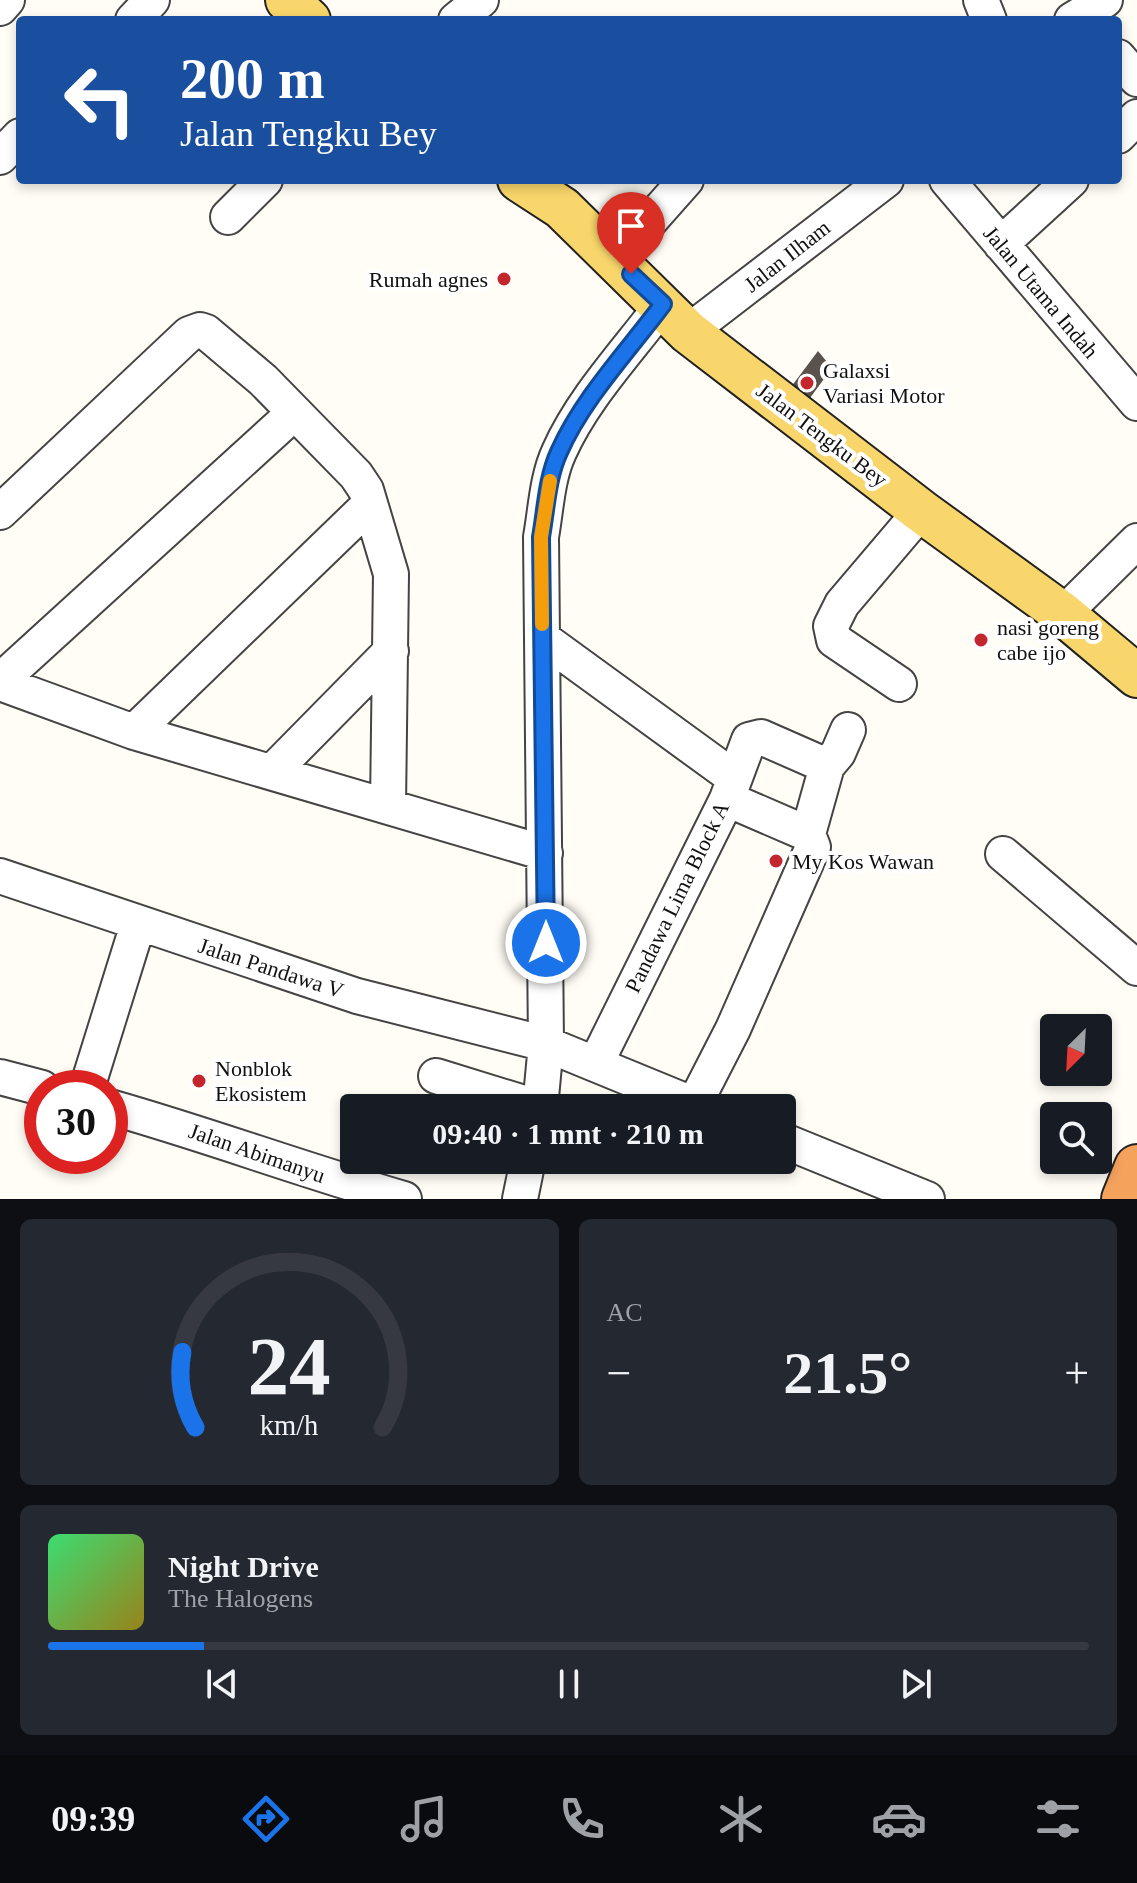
<!DOCTYPE html>
<html lang="id">
<head>
<meta charset="utf-8">
<style>
	body { margin:0; font-family:Georgia,serif; background:#242831; color:#f1f3f6; height:100vh; display:flex; flex-direction:column; font-size:30px; white-space:nowrap }
	* { box-sizing:border-box; margin:0 }
	p { font-size:26px; color:#9ea1a6 }
	.icon { flex:none; width:44px; height:44px; fill:none; stroke:currentColor; stroke-width:2; stroke-linecap:round; stroke-linejoin:round }
	.map { position:relative; height:1199px; overflow:hidden }
	.drawer { display:flex; flex-direction:column; gap:20px; padding:20px; background:#0d0f14; flex:1 }
	.drawer>* { flex:none }
	.banner { position:absolute; left:16px; top:16px; width:1106px; height:168px; border-radius:8px; box-shadow:0 4px 12px #0003; background:#1a4fa0; color:#fff; overflow:hidden }
	.needle { width:52px; rotate:204deg }
	.controls { position:absolute; left:1040px; top:1014px; display:grid; gap:16px }
	.controls a { display:grid; place-items:center; width:72px; height:72px; border-radius:8px; background:#171b24; box-shadow:0 4px 12px #0003; font-size:40px }
	.speed { position:absolute; left:24px; top:1070px; display:flex; gap:16px; font-size:40px; font-weight:700; text-align:center }
	.speed>* { display:grid; place-content:center; width:104px; height:104px; border-radius:50%; background:#171b24; box-shadow:0 4px 12px #0003; line-height:1 }
	.speed .limit { border:12px solid #d22; background:#fff; color:#111 }
	.pin { position:absolute; display:grid; place-items:center; width:68px; height:68px; color:#fff; margin:-82px -34px; border-radius:50% 50% 50% 0; rotate:-45deg; box-shadow:0 0 8px #0007 }
	.pin .icon { rotate:45deg }
	.me { position:absolute; width:88px; margin:-44px; rotate:0deg; stroke-linejoin:round; filter:drop-shadow(0 0 6px #0008) }
	.turn { display:flex; align-items:center; gap:28px; height:168px; padding:0 32px; font-size:36px }
	.turn .icon { width:104px; height:104px; stroke-width:2.5 }
	.turn b { display:block; font-size:56px; line-height:68px }
	.big { font-size:60px; font-weight:800; line-height:1.1 }
	.drawer .tile { flex:1; display:flex; flex-direction:column; justify-content:center; gap:12px; min-width:0; padding:0 28px; border-radius:12px; background:#242831 }
	.drawer .dial { align-items:center; gap:0 }
	.dial svg { height:208px; overflow:visible; fill:none; stroke:#363941; stroke-width:7; stroke-linecap:round; text-anchor:middle }
	.dial text { fill:#f1f3f6; stroke:none }
	.song { display:flex; align-items:center; gap:24px }
	.cover { width:96px; height:96px; border-radius:12px; background:linear-gradient(135deg,hsl(140 70% 55%),hsl(50 70% 35%)) }
	.played { height:8px; border-radius:4px; background:linear-gradient(90deg,#1a73e8 15%,#363941 15%) }
	.keys { display:flex; justify-content:space-around; direction:ltr }
	.heat { display:flex; justify-content:space-between; align-items:center; font-size:44px; direction:ltr }
	.drawer .tiles { flex:1; display:grid; gap:20px; grid-template-columns:1fr 1fr }
	.tile:last-child { grid-column:span 2 }
	.trip { position:absolute; left:340px; top:1094px; width:456px; height:80px; border-radius:8px; background:#171b24; box-shadow:0 4px 12px #0003; font-weight:800; line-height:80px; text-align:center }
	.tab-bar { display:flex; height:128px; justify-content:space-around; align-items:center; background:#090b0e; color:#9ea1a6 }
	.tab-bar .icon { width:56px; height:56px }
	.tab-bar .on { color:#1a73e8 }
	.tab-bar b { font-size:36px; color:#f1f3f6 }
	.map>svg:first-child { display:block }
	.building { fill:#5a524d }
	.lines { fill:none; stroke-linecap:round; stroke-linejoin:round }
	.minor-casing { stroke:#444; stroke-width:38 }
	.major-casing { stroke:#222; stroke-width:46 }
	.highway-casing { stroke:#222; stroke-width:48 }
	.minor { stroke:#fff; stroke-width:34 }
	.major { stroke:#f9d66b; stroke-width:42 }
	.highway { stroke:#f5a25d; stroke-width:44 }
	.route-casing { stroke:#114b97; stroke-width:20 }
	.route { stroke:#1a73e8; stroke-width:14 }
	.slow { stroke:#f59e0b; stroke-width:14 }
	.poi-dot { fill:#c4262e; stroke:#fff; stroke-width:3 }
	.labels { text-anchor:middle; dominant-baseline:central; stroke-width:8; stroke-linejoin:round; paint-order:stroke }
	.street-label { font-size:22px; fill:#111; stroke:#fff }
	.poi-label { font-size:22px; fill:#111; stroke:#fff; text-anchor:start }
</style>
</head>
<body>
<div class="map">
<svg width="1137" height="1199" viewBox="0 0 1137 1199">
	<rect width="100%" height="100%" fill="#fffdf5"/>
	<!-- building -->
	<path class="building" d="M818,351L832,368L799,413L782,399Z"/>
	<g class="lines">
		<defs>
			<path id="minor" d="M981,0L989,20
				M0,8L7,0
				M133,20L152,0
				M456,20L481,0
				M1072,20L1105,0
				M1118,57L1137,79
				M1118,136L1137,117
				M0,157L20,136
				M947,180L1137,403
				M228,217L265,180
				M1001,244L1071,180
				M616,259L686,180
				M688,332L886,180
				M0,512L189,334L200,330L206,332L263,380L356,475L366,490L391,574L388,806
				M1063,614L1137,541
				M542,638L733,777
				M0,681L294,413
				M0,683L134,732L545,853
				M899,684L834,640L831,626L842,604L921,511
				M134,732L369,505
				M272,772L391,651
				M727,799L808,834
				M1003,854L1137,968
				M0,876L357,996L546,1044L702,1108
				M596,1063L727,799L749,740L761,737L827,766
				M436,1076L540,1108
				M0,1077L42,1088
				M87,1088L138,924
				M694,1105L733,1029L813,847L808,834L827,766L838,753L848,730
				M110,1107C209,1135 305,1171 404,1199
				M540,1108L546,1044L541,537C546,509 547,478 559,452C583,398 628,351 663,304
				M782,1140L927,1199
				M520,1199L528,1160"/>
			<path id="major" d="M287,0L309,20
				M519,180L562,208L688,332L921,511L1063,614L1137,676"/>
			<path id="highway" d="M1124,1199L1137,1167"/>
		</defs>
		<!-- minor casing -->
		<use href="#minor" class="minor-casing"/>
		<!-- major casing -->
		<use href="#major" class="major-casing"/>
		<!-- highway casing -->
		<use href="#highway" class="highway-casing"/>
		<!-- minor -->
		<use href="#minor" class="minor"/>
		<!-- major -->
		<use href="#major" class="major"/>
		<!-- highway -->
		<use href="#highway" class="highway"/>
	</g>
	<g class="lines">
		<defs>
			<path id="route" d="M546,943L541,537C546,509 547,478 559,452C583,398 628,351 663,304L631,274"/>
		</defs>
		<!-- route casing -->
		<use href="#route" class="route-casing"/>
		<!-- route -->
		<use href="#route" class="route"/>
		<!-- slow -->
		<path class="slow" d="M542,624L541,537L550,481"/>
	</g>
	<!-- markers -->
	<g class="poi-dot">
		<circle cx="504" cy="279" r="8"/>
		<circle cx="807" cy="383" r="8"/>
		<circle cx="981" cy="640" r="8"/>
		<circle cx="776" cy="861" r="8"/>
		<circle cx="199" cy="1081" r="8"/>
	</g>
	<g class="labels">
		<!-- street labels -->
		<g class="street-label">
			<text transform="translate(787 256) rotate(-38)">Jalan Ilham</text>
			<text transform="translate(1041 292) rotate(50)">Jalan Utama Indah</text>
			<text transform="translate(822 435) rotate(37)">Jalan Tengku Bey</text>
			<text transform="translate(677 897) rotate(-64)">Pandawa Lima Block A</text>
			<text transform="translate(271 968) rotate(18)">Jalan Pandawa V</text>
			<text transform="translate(257 1153) rotate(19)">Jalan Abimanyu</text>
		</g>
		<!-- poi labels -->
		<g class="poi-label">
			<text x="488" y="279" text-anchor="end">Rumah agnes</text>
			<text x="823" y="370">Galaxsi<tspan x="823" dy="25">Variasi Motor</tspan></text>
			<text x="997" y="627">nasi goreng<tspan x="997" dy="25">cabe ijo</tspan></text>
			<text x="792" y="861">My Kos Wawan</text>
			<text x="215" y="1068">Nonblok<tspan x="215" dy="25">Ekosistem</tspan></text>
		</g>
	</g>
</svg>
<div class="controls">
<a><svg class="needle" viewBox="-14 -14 28 28"><path d="M0-13l5 13h-10z" fill="#e53935"/><path d="M0 13l5-13h-10z" fill="#9ea1a6"/></svg></a>
<a><svg class="icon" aria-label="search" viewBox="0 0 24 24"><circle cx="10" cy="10" r="6"/><path d="M15 15l6 6"/></svg></a>
</div>
<div class="speed"><div class="limit">30</div></div>
<div class="pin" style="left:631px;top:274px;background:#d93025"><svg class="icon" aria-label="arrive" viewBox="0 0 24 24"><path d="M6 21V4h12l-3 4 3 4H6"/></svg></div>
<svg class="me" style="left:546px;top:943px" viewBox="-20 -20 40 40"><circle r="17" fill="#1a73e8" stroke="#fff" stroke-width="3"/><path d="M0-11L8 9 0 5-8 9z" fill="#fff"/></svg>
<div class="trip">09:40 · 1 mnt · 210 m</div>
<div class="banner">
<div class="turn"><svg class="icon" aria-label="left" viewBox="0 0 24 24"><path d="M17 20v-9H6M10 6l-5 5 5 5"/></svg><div><b>200 m</b>Jalan Tengku Bey</div></div>
</div>
</div>
<section class="drawer">
<div class="tiles">
<div class="tile dial"><svg viewBox="0 0 100 80">
<path d="M14 69A42 42 0 1 1 86 69"/>
<path d="M14 69A42 42 0 0 1 9 40" stroke="#1a73e8"/>
<text x="50" y="56" font-size="32" font-weight="700">24</text>
<text x="50" y="72" font-size="11">km/h</text>
</svg></div>
<div class="tile"><p>AC</p>
<div class="heat"><a>−</a><b class="big">21.5°</b><a>+</a></div>
</div>
<div class="tile">
<div class="song"><i class="cover"></i><div><b>Night Drive</b><p>The Halogens</p></div></div>
<div class="played"></div>
<div class="keys"><svg class="icon" aria-label="previous" viewBox="0 0 24 24"><path d="M18 5L8 12l10 7zM5 5v14"/></svg><svg class="icon" aria-label="pause" viewBox="0 0 24 24"><path d="M8 5v14M16 5v14"/></svg><svg class="icon" aria-label="next" viewBox="0 0 24 24"><path d="M6 5l10 7-10 7zM19 5v14"/></svg></div>
</div>
</div>
</section>
<nav class="tab-bar">
<b>09:39</b>
<svg class="icon on" aria-label="directions" viewBox="0 0 24 24"><path d="M12 3l9 9-9 9-9-9zM9 14v-3h6M13 9l2 2-2 2"/></svg>
<svg class="icon" aria-label="music" viewBox="0 0 24 24"><path d="M9 18V5l10-2v13"/><circle cx="6" cy="18" r="3"/><circle cx="16" cy="16" r="3"/></svg>
<svg class="icon" aria-label="phone" viewBox="0 0 24 24"><path d="M5 4h4l2 5-3 2q2 4 5 5l2-3 5 2v4C11 20 4 13 5 4z"/></svg>
<svg class="icon" aria-label="climate" viewBox="0 0 24 24"><path d="M12 3v18M4 7l16 10M4 17L20 7"/></svg>
<svg class="icon" aria-label="car" viewBox="0 0 24 24"><path d="M5 17H2v-5l4-1 3-4h7l3 4 3 1v5h-3M9 17h6M6 11h13"/><circle cx="7" cy="17" r="2"/><circle cx="17" cy="17" r="2"/></svg>
<svg class="icon" aria-label="filters" viewBox="0 0 24 24"><path d="M4 7h16M4 17h16"/><circle cx="9" cy="7" r="2"/><circle cx="15" cy="17" r="2"/></svg>
</nav>
</body>
</html>
